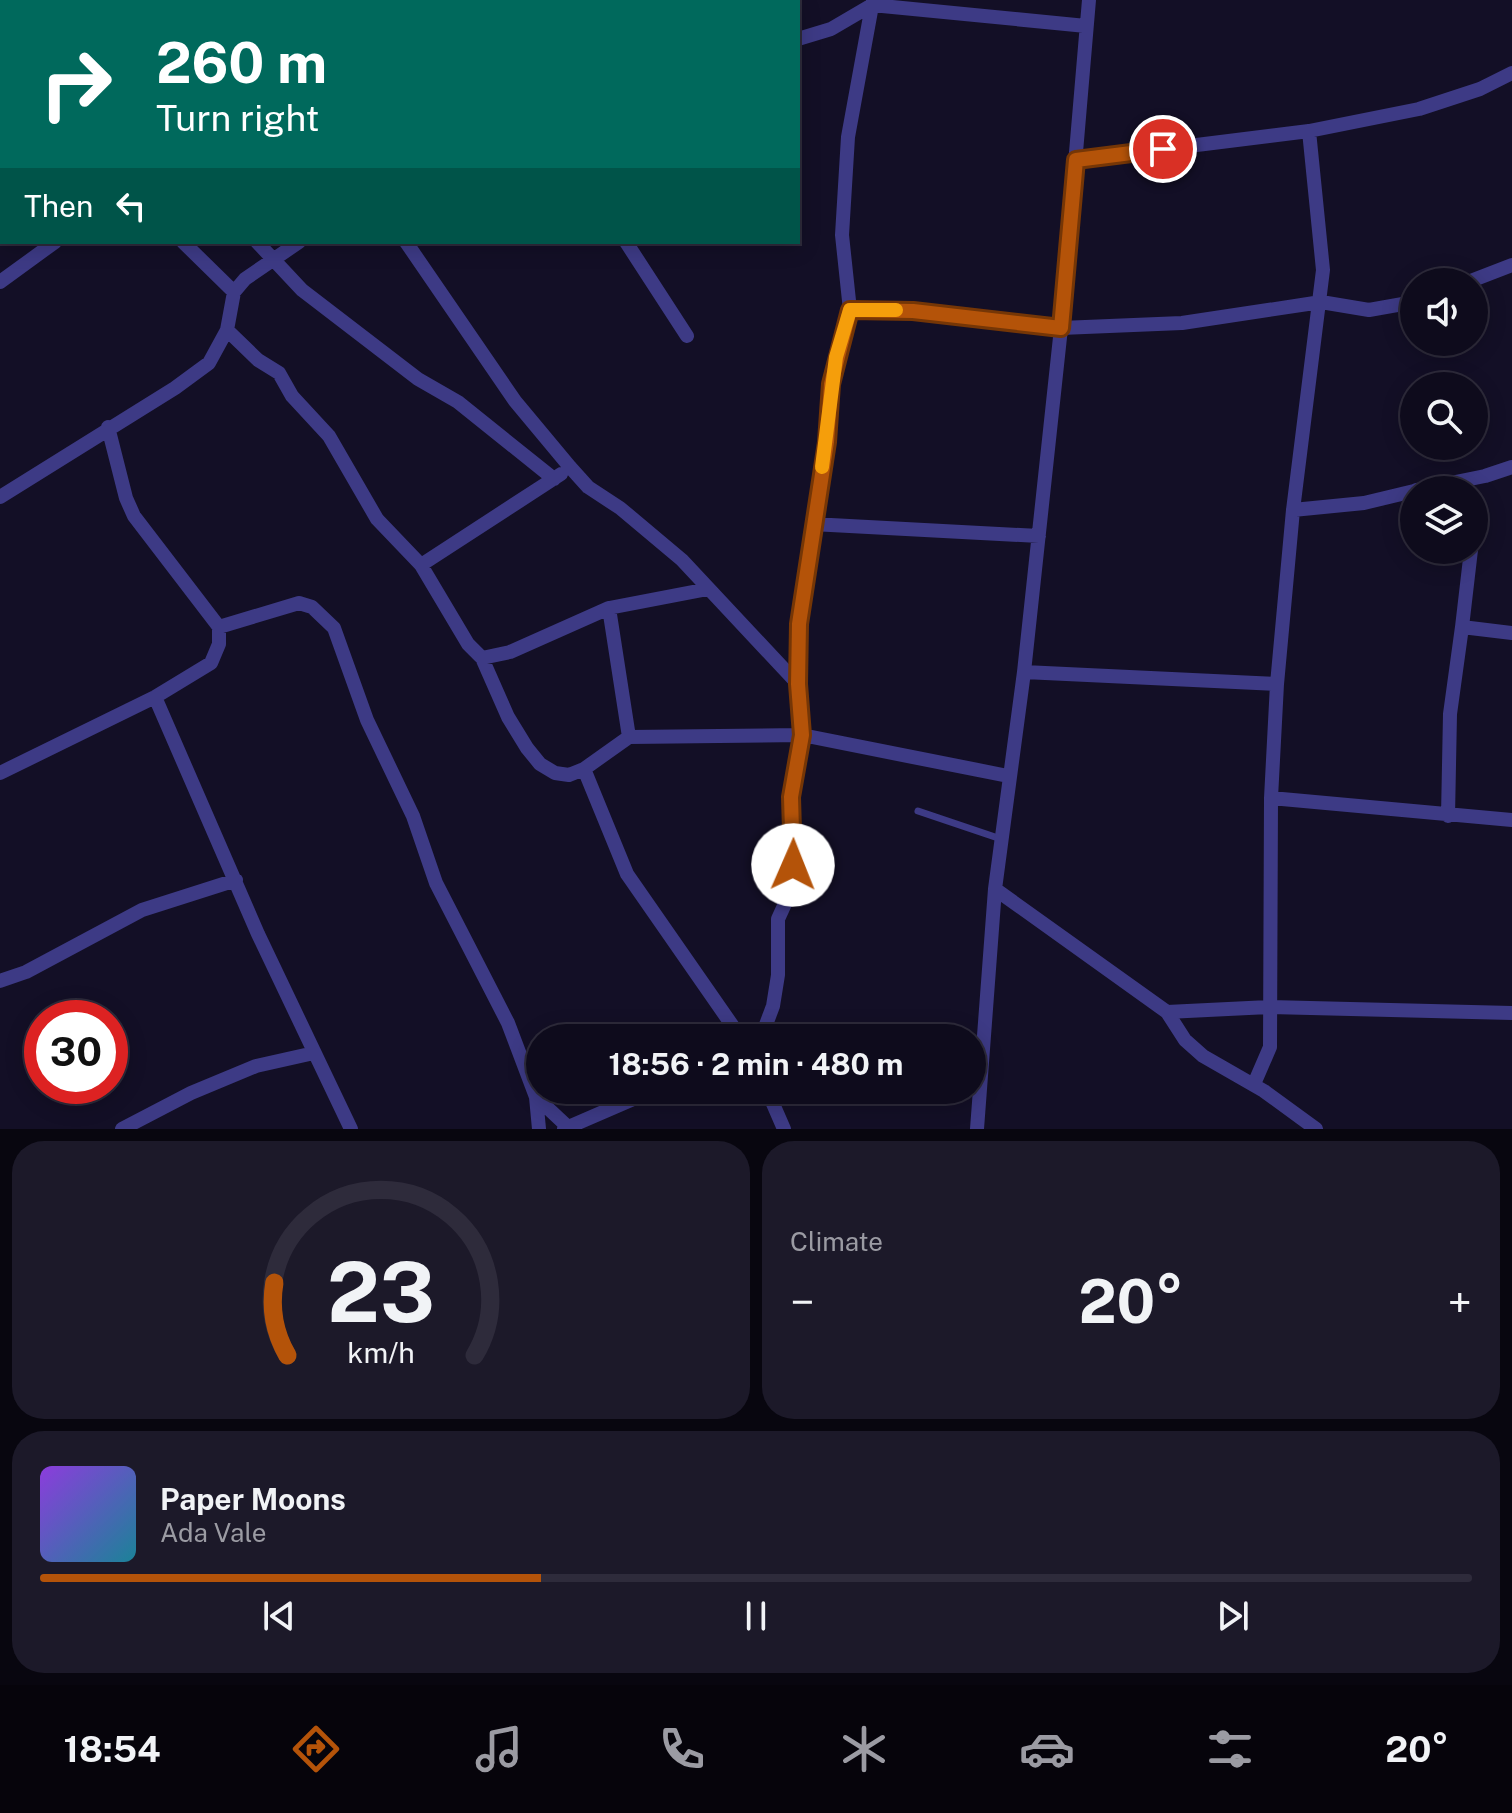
<!DOCTYPE html>
<html lang="en">
<head>
<meta charset="utf-8">
<style>
	body { margin:0; font-family:"Public Sans",sans-serif; background:#1c1929; color:#f1f3f6; height:100vh; display:flex; flex-direction:column; font-size:30px; white-space:nowrap }
	* { box-sizing:border-box; margin:0 }
	p { font-size:26px; color:#9b9ba3 }
	.icon { flex:none; width:44px; height:44px; fill:none; stroke:currentColor; stroke-width:2; stroke-linecap:round; stroke-linejoin:round }
	.map { position:relative; height:1129px; overflow:hidden }
	.drawer { display:flex; flex-direction:column; gap:12px; padding:12px; background:#08060f; flex:1 }
	.drawer>* { flex:none }
	.top-card { position:absolute; left:0px; top:0px; width:800px; height:244px; box-shadow:0 4px 20px #0003,0 0 0 2px #2e2b3b; background:#00695c; color:#fff; overflow:hidden }
	.controls { position:absolute; left:1400px; top:268px; display:grid; gap:16px }
	.controls a { display:grid; place-items:center; width:88px; height:88px; border-radius:50%; background:#0e0b1c; box-shadow:0 4px 20px #0003,0 0 0 2px #2e2b3b; font-size:40px }
	.speed { position:absolute; left:24px; top:1000px; display:flex; gap:16px; font-size:40px; font-weight:700; text-align:center }
	.speed>* { display:grid; place-content:center; width:104px; height:104px; border-radius:50%; background:#0e0b1c; box-shadow:0 4px 20px #0003,0 0 0 2px #2e2b3b; line-height:1 }
	.speed .limit { border:12px solid #d22; background:#fff; color:#111 }
	.pin { position:absolute; display:grid; place-items:center; width:68px; height:68px; color:#fff; margin:-34px; border:4px solid #fff; border-radius:50%; box-shadow:0 2px 8px #0007 }
	.me { position:absolute; width:88px; margin:-44px; rotate:1deg; stroke-linejoin:round; filter:drop-shadow(0 0 6px #0008) }
	.turn { display:flex; align-items:center; gap:28px; height:168px; padding:0 24px; font-size:36px }
	.turn .icon { width:104px; height:104px; stroke-width:2.5 }
	.turn b { display:block; font-size:56px; line-height:68px }
	.then { display:flex; align-items:center; height:76px; padding:0 24px; background:#0003; gap:16px; font-size:30px }
	.big { font-size:60px; font-weight:700; line-height:1.1 }
	.drawer .card { flex:1; display:flex; flex-direction:column; justify-content:center; gap:12px; min-width:0; padding:0 28px; border-radius:32px; background:#1c1929 }
	.drawer .dial { align-items:center; gap:0 }
	.dial svg { height:208px; overflow:visible; fill:none; stroke:#2e2b3b; stroke-width:7; stroke-linecap:round; text-anchor:middle }
	.dial text { fill:#f1f3f6; stroke:none }
	.song { display:flex; align-items:center; gap:24px }
	.cover { width:96px; height:96px; border-radius:12px; background:linear-gradient(135deg,hsl(270 70% 55%),hsl(190 70% 35%)) }
	.played { height:8px; border-radius:4px; background:linear-gradient(90deg,#b45309 35%,#2e2b3b 35%) }
	.keys { display:flex; justify-content:space-around; direction:ltr }
	.heat { display:flex; justify-content:space-between; align-items:center; font-size:44px; direction:ltr }
	.drawer .tiles { flex:1; display:grid; gap:12px; grid-template-columns:1fr 1fr }
	.card:last-child { grid-column:span 2 }
	.trip { position:absolute; left:526px; top:1024px; width:460px; height:80px; border-radius:40px; background:#0e0b1c; box-shadow:0 4px 20px #0003,0 0 0 2px #2e2b3b; font-weight:700; line-height:80px; text-align:center }
	.tabs { display:flex; height:128px; justify-content:space-around; align-items:center; background:#06040b; color:#9b9ba3 }
	.tabs .icon { width:56px; height:56px }
	.tabs .selected { color:#b45309 }
	.tabs b { font-size:36px; color:#f1f3f6 }
	.map>svg:first-child { display:block }
	.lines { fill:none; stroke-linecap:round; stroke-linejoin:round }
	.lane { stroke:#3d3a85; stroke-width:7 }
	.street { stroke:#3d3a85; stroke-width:14 }
	.route-casing { stroke:#753606; stroke-width:20 }
	.route { stroke:#b45309; stroke-width:14 }
	.slow { stroke:#f59e0b; stroke-width:14 }
</style>
</head>
<body>
<div class="map">
<svg width="1512" height="1129" viewBox="0 0 1512 1129">
	<rect width="100%" height="100%" fill="#130f26"/>
	<g class="lines">
		<!-- lane -->
		<path class="lane" d="M918,811L1001,839"/>
		<!-- street -->
		<path class="street" d="M243,0L244,2
			M88,2L91,0
			M732,2L735,0
			M0,24L2,26
			M798,39L831,29L872,5L1086,26
			M0,53L2,52
			M1076,160L1309,131L1419,109L1480,89L1512,73
			M183,242L234,292
			M257,242L302,290L418,379L458,402L554,479
			M299,242L245,279L234,292L227,330L258,360L279,373L292,396L329,436L377,519L421,565L468,644L482,658L508,717L527,748L540,764L555,773L569,775L584,769L629,737L802,735L1008,776
			M406,242L515,401L570,467L588,487L620,508L682,560L798,684
			M626,242L687,336
			M0,282L55,242
			M1468,282L1512,265
			M850,310L963,315L1061,328L1182,323L1321,302L1369,310L1414,302
			M1416,490L1485,476L1512,467
			M0,497L175,388L209,363L227,330
			M1293,510L1364,503L1414,491
			M812,524L1039,536
			M1471,550L1462,627L1512,633
			M421,565L561,474
			M609,608L629,737
			M219,627L299,603L312,607L334,628L367,720L413,816L436,883L508,1023L536,1097L539,1129
			M482,658L510,652L609,608L708,589
			M1024,672L1277,684
			M155,697L258,934L351,1129
			M584,769L627,874L741,1038
			M0,773L155,697L211,663L219,644V627L134,516L126,498L108,427
			M1271,798L1512,820
			M1448,816L1450,714L1462,627
			M995,889L1167,1012L1185,1040L1203,1056L1264,1091L1316,1129
			M0,981L26,972L142,910L236,880
			M1167,1012L1269,1007L1512,1013
			M761,1038L773,1006L778,975V919L789,895L794,822L791,797L802,735L798,684L799,624L827,442L831,384L850,310L842,235L848,137L873,0
			M1254,1084L1270,1047L1271,798L1277,684L1293,510L1323,270L1309,131
			M767,1090L784,1129
			M536,1097L568,1127
			M122,1129L191,1093L256,1066L314,1053
			M564,1129L654,1090
			M977,1129L995,889L1024,672L1061,328L1089,0"/>
	</g>
	<g class="lines">
		<defs>
			<path id="route" d="M793,865L791,797L802,735L798,684L799,624L827,442L831,384L850,310L913,311L1061,328L1076,160L1163,149"/>
		</defs>
		<!-- route casing -->
		<use href="#route" class="route-casing"/>
		<!-- route -->
		<use href="#route" class="route"/>
		<!-- slow -->
		<path class="slow" d="M822,467L836,357L850,310H896"/>
	</g>
</svg>
<div class="controls">
<a><svg class="icon" aria-label="sound" viewBox="0 0 24 24"><path d="M4 9h4l5-4v14l-5-4H4zM17 9q2 3 0 6"/></svg></a>
<a><svg class="icon" aria-label="search" viewBox="0 0 24 24"><circle cx="10" cy="10" r="6"/><path d="M15 15l6 6"/></svg></a>
<a><svg class="icon" aria-label="layers" viewBox="0 0 24 24"><path d="M12 4l9 5-9 5-9-5zM3 14l9 5 9-5"/></svg></a>
</div>
<div class="speed"><div class="limit">30</div></div>
<div class="pin" style="left:1163px;top:149px;background:#d93025"><svg class="icon" aria-label="arrive" viewBox="0 0 24 24"><path d="M6 21V4h12l-3 4 3 4H6"/></svg></div>
<svg class="me" style="left:793px;top:865px" viewBox="-20 -20 40 40"><circle r="19" fill="#fff"/><path d="M0-13L10 11 0 6-10 11z" fill="#b45309"/></svg>
<div class="trip">18:56 · 2 min · 480 m</div>
<div class="top-card">
<div class="turn"><svg class="icon" aria-label="right" viewBox="0 0 24 24"><path d="M7 20v-9h11M14 6l5 5-5 5"/></svg><div><b>260 m</b>Turn right</div></div>
<div class="then">Then<svg class="icon" aria-label="left" viewBox="0 0 24 24"><path d="M17 20v-9H6M10 6l-5 5 5 5"/></svg></div>
</div>
</div>
<section class="drawer">
<div class="tiles">
<div class="card dial"><svg viewBox="0 0 100 80">
<path d="M14 69A42 42 0 1 1 86 69"/>
<path d="M14 69A42 42 0 0 1 9 41" stroke="#b45309"/>
<text x="50" y="56" font-size="32" font-weight="700">23</text>
<text x="50" y="72" font-size="11">km/h</text>
</svg></div>
<div class="card"><p>Climate</p>
<div class="heat"><a>−</a><b class="big">20°</b><a>+</a></div>
</div>
<div class="card">
<div class="song"><i class="cover"></i><div><b>Paper Moons</b><p>Ada Vale</p></div></div>
<div class="played"></div>
<div class="keys"><svg class="icon" aria-label="previous" viewBox="0 0 24 24"><path d="M18 5L8 12l10 7zM5 5v14"/></svg><svg class="icon" aria-label="pause" viewBox="0 0 24 24"><path d="M8 5v14M16 5v14"/></svg><svg class="icon" aria-label="next" viewBox="0 0 24 24"><path d="M6 5l10 7-10 7zM19 5v14"/></svg></div>
</div>
</div>
</section>
<nav class="tabs">
<b>18:54</b>
<svg class="icon selected" aria-label="directions" viewBox="0 0 24 24"><path d="M12 3l9 9-9 9-9-9zM9 14v-3h6M13 9l2 2-2 2"/></svg>
<svg class="icon" aria-label="music" viewBox="0 0 24 24"><path d="M9 18V5l10-2v13"/><circle cx="6" cy="18" r="3"/><circle cx="16" cy="16" r="3"/></svg>
<svg class="icon" aria-label="phone" viewBox="0 0 24 24"><path d="M5 4h4l2 5-3 2q2 4 5 5l2-3 5 2v4C11 20 4 13 5 4z"/></svg>
<svg class="icon" aria-label="climate" viewBox="0 0 24 24"><path d="M12 3v18M4 7l16 10M4 17L20 7"/></svg>
<svg class="icon" aria-label="car" viewBox="0 0 24 24"><path d="M5 17H2v-5l4-1 3-4h7l3 4 3 1v5h-3M9 17h6M6 11h13"/><circle cx="7" cy="17" r="2"/><circle cx="17" cy="17" r="2"/></svg>
<svg class="icon" aria-label="filters" viewBox="0 0 24 24"><path d="M4 7h16M4 17h16"/><circle cx="9" cy="7" r="2"/><circle cx="15" cy="17" r="2"/></svg>
<b>20°</b>
</nav>
</body>
</html>
